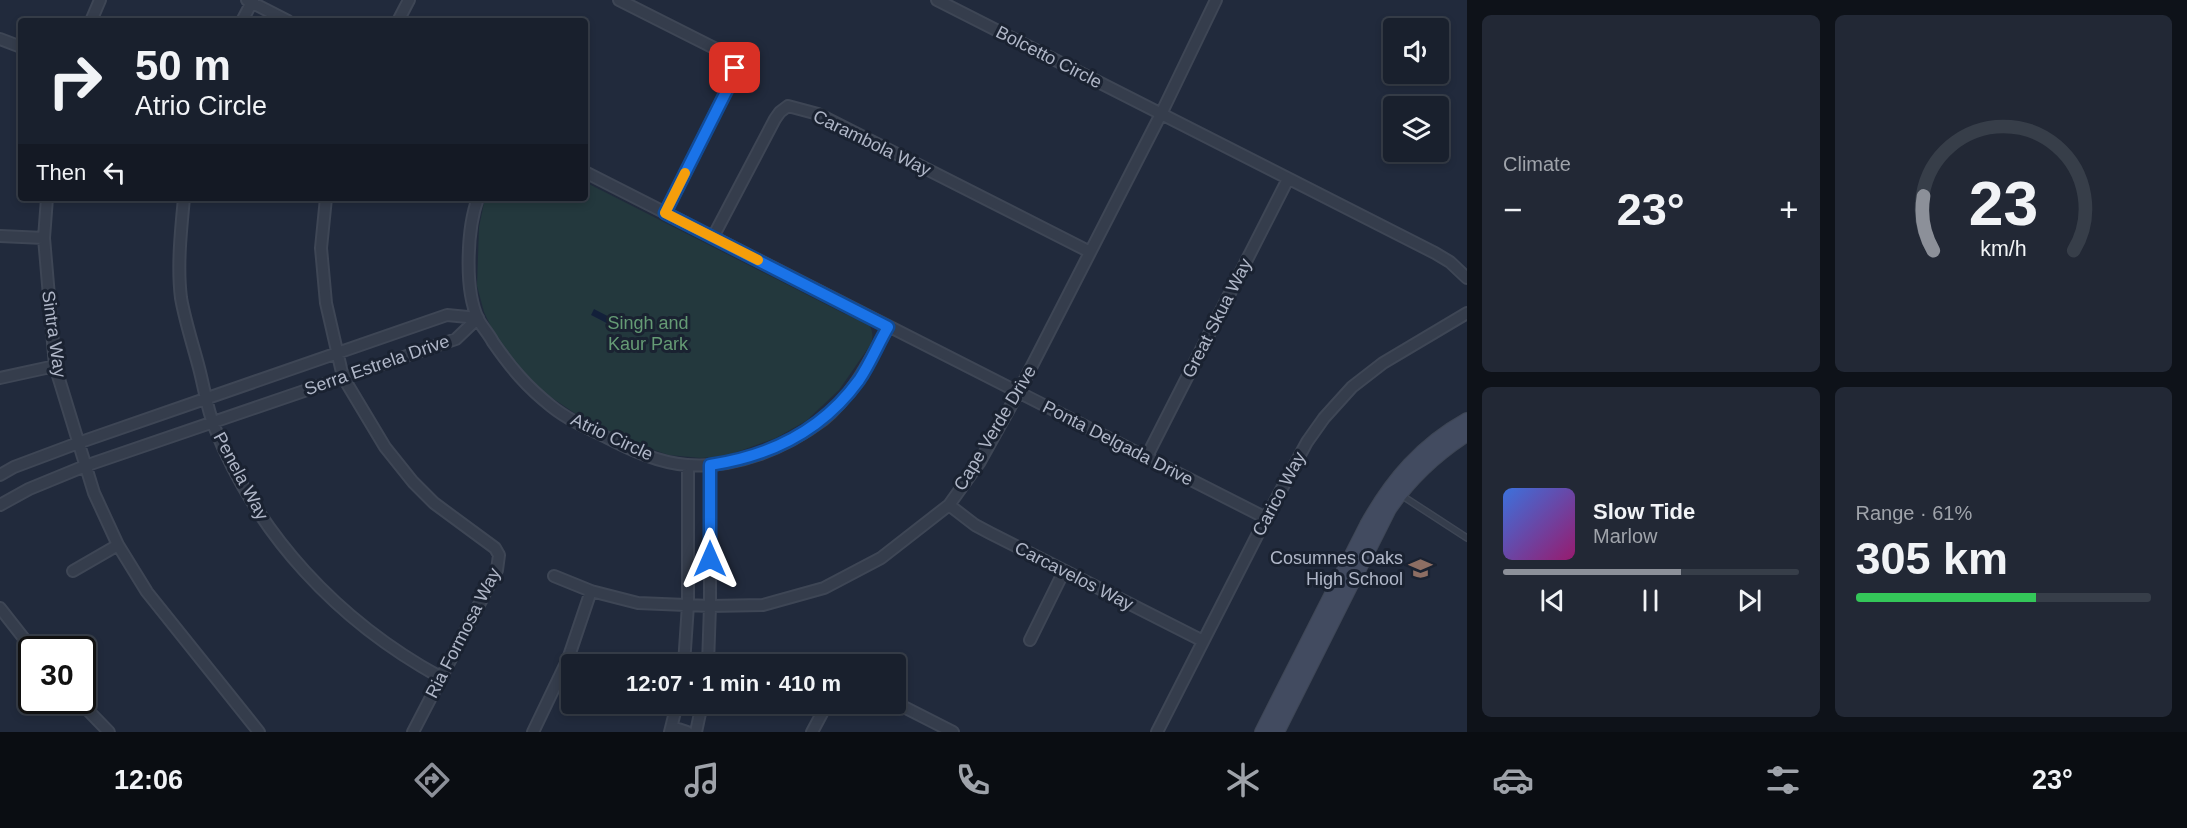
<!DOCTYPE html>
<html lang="en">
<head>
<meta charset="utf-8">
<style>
	body { margin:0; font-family:Helvetica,sans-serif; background:#222835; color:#f1f3f6; height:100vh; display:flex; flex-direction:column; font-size:22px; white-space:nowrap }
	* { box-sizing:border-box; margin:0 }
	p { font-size:20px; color:#9fa3aa }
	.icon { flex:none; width:33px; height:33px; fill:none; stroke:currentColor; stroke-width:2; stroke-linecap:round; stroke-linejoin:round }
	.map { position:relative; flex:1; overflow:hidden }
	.side { display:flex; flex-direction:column; gap:15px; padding:15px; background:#0e1219; width:720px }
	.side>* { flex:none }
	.banner { position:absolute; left:18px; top:18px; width:570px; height:183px; border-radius:6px; box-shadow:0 3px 9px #0003,0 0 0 2px #373e49; background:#19202d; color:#f1f3f6; overflow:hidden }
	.fabs { position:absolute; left:1383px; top:18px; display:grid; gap:12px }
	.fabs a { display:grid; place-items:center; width:66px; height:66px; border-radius:6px; background:#19202d; box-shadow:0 3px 9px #0003,0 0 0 2px #373e49; font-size:30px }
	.speed { position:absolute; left:18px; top:636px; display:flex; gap:12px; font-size:30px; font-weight:700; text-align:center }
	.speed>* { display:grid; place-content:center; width:78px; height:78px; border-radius:50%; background:#19202d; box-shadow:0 3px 9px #0003,0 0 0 2px #373e49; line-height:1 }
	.speed .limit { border:3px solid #111; border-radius:9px; background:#fff; color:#111 }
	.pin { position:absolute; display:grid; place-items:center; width:51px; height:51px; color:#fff; margin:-26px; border-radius:12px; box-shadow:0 3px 9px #0006 }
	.me { position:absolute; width:66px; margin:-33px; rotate:0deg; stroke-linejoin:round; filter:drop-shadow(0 0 4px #0008) }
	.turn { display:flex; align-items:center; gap:21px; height:126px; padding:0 18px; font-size:27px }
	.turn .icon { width:78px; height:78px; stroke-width:2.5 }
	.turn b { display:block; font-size:42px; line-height:51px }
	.then { display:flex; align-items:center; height:57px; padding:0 18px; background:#0003; gap:12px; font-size:22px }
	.big { font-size:45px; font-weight:600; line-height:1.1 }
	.side .tile { flex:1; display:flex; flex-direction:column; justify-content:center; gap:9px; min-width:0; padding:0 21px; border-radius:9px; background:#222835 }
	.side .dial { align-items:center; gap:0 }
	.dial svg { height:156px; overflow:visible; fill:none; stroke:#373e49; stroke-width:7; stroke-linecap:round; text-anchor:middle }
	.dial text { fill:#f1f3f6; stroke:none }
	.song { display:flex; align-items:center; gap:18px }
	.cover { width:72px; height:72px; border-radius:9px; background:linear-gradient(135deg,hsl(220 70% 55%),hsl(320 70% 35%)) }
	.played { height:6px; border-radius:3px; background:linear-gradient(90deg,#8c9099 60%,#373e49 60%) }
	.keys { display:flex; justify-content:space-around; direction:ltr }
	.heat { display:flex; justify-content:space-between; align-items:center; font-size:33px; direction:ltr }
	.charge { height:9px; border-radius:4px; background:linear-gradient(90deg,#34c759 61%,#373e49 0) }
	.side .tiles { flex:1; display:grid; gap:15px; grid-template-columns:repeat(2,1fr) }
	.trip { position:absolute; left:561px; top:654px; width:345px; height:60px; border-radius:6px; background:#19202d; box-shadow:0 3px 9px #0003,0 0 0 2px #373e49; font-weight:600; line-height:60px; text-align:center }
	.tab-bar { display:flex; height:96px; justify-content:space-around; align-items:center; background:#0a0d12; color:#9fa3aa }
	.tab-bar .icon { width:42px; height:42px }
	.tab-bar .active { color:#8c9099 }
	.tab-bar b { font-size:27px; color:#f1f3f6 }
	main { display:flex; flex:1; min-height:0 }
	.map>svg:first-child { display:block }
	.park { fill:#23383d }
	.water { fill:url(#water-ripples) }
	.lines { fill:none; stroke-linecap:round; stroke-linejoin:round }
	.lane-casing { stroke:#3e4655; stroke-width:8 }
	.street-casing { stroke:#3e4655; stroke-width:14 }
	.secondary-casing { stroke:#3e4655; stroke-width:16 }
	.lane { stroke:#353d4c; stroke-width:5 }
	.street { stroke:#353d4c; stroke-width:10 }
	.secondary { stroke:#424b60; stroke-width:14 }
	.route-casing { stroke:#114b97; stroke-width:15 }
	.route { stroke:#1a73e8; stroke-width:10 }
	.slow { stroke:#f59e0b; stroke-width:10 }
	.labels { text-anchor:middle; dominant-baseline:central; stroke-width:6; stroke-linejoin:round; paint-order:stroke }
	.street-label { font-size:18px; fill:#b0b7c8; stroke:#1a2231 }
	.park-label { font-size:18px; fill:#659b75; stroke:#1a2231 }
	.poi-label { font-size:18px; fill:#b0b7c8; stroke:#1a2231; text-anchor:end }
</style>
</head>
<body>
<main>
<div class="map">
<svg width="1467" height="732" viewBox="0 0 1467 732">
	<defs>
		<pattern id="water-ripples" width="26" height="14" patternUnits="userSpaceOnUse" patternTransform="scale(1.5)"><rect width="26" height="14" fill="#13203a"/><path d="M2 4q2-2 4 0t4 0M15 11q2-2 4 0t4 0" fill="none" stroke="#333e55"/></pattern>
	</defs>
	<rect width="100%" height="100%" fill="#212a3c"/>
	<!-- park -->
	<path class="park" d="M585,182L843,313C858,320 878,320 871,344L839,390L806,421L776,438L726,456L701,458L668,455L606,432L597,428L546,394L523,373L496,338L484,312L477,286L479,227L485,198H585Z"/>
	<!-- water -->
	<path class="water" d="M594,309L623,324L620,330L591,315Z"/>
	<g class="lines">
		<defs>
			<path id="lane" d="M1401,495L1467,538"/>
			<path id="street" d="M247,0L288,21
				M619,0L726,54L734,65V76L665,213
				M937,0L1435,253L1450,262L1467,278
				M91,21L100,0
				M242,21L253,0
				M398,21L409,0
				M0,39L21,47
				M585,172L1266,518
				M47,198L44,238L55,366L94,493L118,545L147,592L259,732
				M184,198C181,230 177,266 181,298C185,321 193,345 199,368C204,387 207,408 214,426C257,535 338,621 440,677
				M326,198L321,248L326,303L343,377L385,447L413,482L434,503L495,548L499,555L497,570L413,732
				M478,198C467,228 464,289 478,319C482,327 489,334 493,342C511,368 526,386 551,406C567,419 587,428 606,437C631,450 659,463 687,465C735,469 786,448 823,420C852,397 871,358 888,327
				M0,236L44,238
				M713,237L775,119L780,112L788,106L818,114L1090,252
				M0,378L55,366
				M1146,458L1288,179
				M0,475L14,467L78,443L447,315L478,318
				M0,505L29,489L85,466L456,339L478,318
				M949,505L975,525L990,533L1203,641
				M73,571L118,545
				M554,576L591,591L638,603L710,606L763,605L824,588L881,558L949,505L979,463L1018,393L1161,114L1216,0
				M0,608L33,650
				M1030,640L1064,571
				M684,664L688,605V465
				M708,664L710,606V465
				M78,700L109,732
				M896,703L953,732
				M672,727L687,732
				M533,732L568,659L591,591
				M670,732L677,704
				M696,732L702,704
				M812,732L827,704
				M1157,732L1266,518L1307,442L1324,418L1352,387L1383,363L1467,313"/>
			<path id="secondary" d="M1262,732L1367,525C1392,480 1422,445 1467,420
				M1277,732L1389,509C1410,478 1436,454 1467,434"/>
		</defs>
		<!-- lane casing -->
		<use href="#lane" class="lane-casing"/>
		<!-- street casing -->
		<use href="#street" class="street-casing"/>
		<!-- secondary casing -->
		<use href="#secondary" class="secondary-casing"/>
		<!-- lane -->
		<use href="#lane" class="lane"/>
		<!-- street -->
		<use href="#street" class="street"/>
		<!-- secondary -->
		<use href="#secondary" class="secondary"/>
	</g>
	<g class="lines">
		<defs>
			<path id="route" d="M710,559V465C771,456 822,431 859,380C870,364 878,344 888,327L665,213L734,76L735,68"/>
		</defs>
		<!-- route casing -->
		<use href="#route" class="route-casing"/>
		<!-- route -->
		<use href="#route" class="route"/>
		<!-- slow -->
		<path class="slow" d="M685,173L665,213L758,260"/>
	</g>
	<!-- icons -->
	<defs>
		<symbol id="school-bare" viewBox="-9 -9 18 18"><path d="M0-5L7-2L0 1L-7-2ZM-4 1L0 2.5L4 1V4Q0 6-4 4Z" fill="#8d6e63" stroke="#1a2231" stroke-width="2.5" paint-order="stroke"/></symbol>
	</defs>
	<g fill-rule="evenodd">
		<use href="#school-bare" x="1404" y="552" width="33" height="33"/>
	</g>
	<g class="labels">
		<!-- street labels -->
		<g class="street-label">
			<text transform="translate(1049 57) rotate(27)">Bolcetto Circle</text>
			<text transform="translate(872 143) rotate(26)">Carambola Way</text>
			<text transform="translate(1217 318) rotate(-63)">Great Skua Way</text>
			<text transform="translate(54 334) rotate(82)">Sintra Way</text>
			<text transform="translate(377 365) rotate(-19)">Serra Estrela Drive</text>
			<text transform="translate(995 428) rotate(-59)">Cape Verde Drive</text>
			<text transform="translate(612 437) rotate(25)">Atrio Circle</text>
			<text transform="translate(1118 443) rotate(27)">Ponta Delgada Drive</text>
			<text transform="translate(241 476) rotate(62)">Penela Way</text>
			<text transform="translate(1279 494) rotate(-62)">Carico Way</text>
			<text transform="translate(1074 576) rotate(27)">Carcavelos Way</text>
			<text transform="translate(463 633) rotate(-63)">Ria Formosa Way</text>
		</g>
		<!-- park labels -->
		<g class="park-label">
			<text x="648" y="323">Singh and<tspan x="648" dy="21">Kaur Park</tspan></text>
		</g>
		<!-- poi labels -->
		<g class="poi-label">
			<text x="1403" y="558">Cosumnes Oaks<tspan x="1403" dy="21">High School</tspan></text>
		</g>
	</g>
</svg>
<div class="fabs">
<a><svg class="icon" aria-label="sound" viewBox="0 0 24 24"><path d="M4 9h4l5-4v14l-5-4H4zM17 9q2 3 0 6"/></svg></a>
<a><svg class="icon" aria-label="layers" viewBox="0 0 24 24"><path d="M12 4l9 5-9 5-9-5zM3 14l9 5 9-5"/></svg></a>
</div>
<div class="speed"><div class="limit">30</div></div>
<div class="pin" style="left:735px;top:68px;background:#d93025"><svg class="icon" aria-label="arrive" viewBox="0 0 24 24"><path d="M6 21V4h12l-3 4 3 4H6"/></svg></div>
<svg class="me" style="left:710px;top:559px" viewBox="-20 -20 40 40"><path d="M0-17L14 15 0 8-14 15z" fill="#1a73e8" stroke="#fff" stroke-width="4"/></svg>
<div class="trip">12:07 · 1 min · 410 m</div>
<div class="banner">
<div class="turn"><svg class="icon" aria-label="right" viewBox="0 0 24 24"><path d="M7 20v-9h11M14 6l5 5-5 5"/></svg><div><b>50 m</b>Atrio Circle</div></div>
<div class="then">Then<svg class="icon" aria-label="left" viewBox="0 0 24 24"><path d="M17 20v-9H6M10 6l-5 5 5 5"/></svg></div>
</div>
</div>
<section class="side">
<div class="tiles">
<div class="tile"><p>Climate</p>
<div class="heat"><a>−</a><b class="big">23°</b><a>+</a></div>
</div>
<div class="tile dial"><svg viewBox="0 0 100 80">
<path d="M14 69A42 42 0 1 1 86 69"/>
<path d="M14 69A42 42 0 0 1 9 41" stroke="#8c9099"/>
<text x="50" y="56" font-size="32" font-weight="700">23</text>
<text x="50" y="72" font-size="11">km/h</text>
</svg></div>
<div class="tile">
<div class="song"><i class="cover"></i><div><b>Slow Tide</b><p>Marlow</p></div></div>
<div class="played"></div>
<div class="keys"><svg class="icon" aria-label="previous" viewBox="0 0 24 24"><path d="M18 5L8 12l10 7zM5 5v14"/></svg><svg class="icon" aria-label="pause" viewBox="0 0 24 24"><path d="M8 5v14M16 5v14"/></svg><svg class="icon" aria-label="next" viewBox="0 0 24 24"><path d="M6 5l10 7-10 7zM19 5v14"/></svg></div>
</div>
<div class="tile"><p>Range · 61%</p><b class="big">305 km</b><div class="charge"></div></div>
</div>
</section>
</main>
<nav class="tab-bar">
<b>12:06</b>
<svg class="icon active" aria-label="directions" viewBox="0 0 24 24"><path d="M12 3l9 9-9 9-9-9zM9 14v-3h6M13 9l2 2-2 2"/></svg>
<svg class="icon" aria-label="music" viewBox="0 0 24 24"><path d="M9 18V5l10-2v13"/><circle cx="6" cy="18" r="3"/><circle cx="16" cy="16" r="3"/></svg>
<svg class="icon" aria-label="phone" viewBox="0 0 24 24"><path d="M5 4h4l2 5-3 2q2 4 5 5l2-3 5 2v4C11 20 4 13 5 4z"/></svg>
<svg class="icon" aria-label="climate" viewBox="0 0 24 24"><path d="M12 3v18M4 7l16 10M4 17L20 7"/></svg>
<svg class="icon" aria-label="car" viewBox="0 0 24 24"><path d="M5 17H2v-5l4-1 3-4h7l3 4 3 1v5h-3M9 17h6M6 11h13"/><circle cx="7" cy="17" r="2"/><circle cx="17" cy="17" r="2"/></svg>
<svg class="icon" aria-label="filters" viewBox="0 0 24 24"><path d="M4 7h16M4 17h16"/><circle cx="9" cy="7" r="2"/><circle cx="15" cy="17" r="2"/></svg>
<b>23°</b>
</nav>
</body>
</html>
